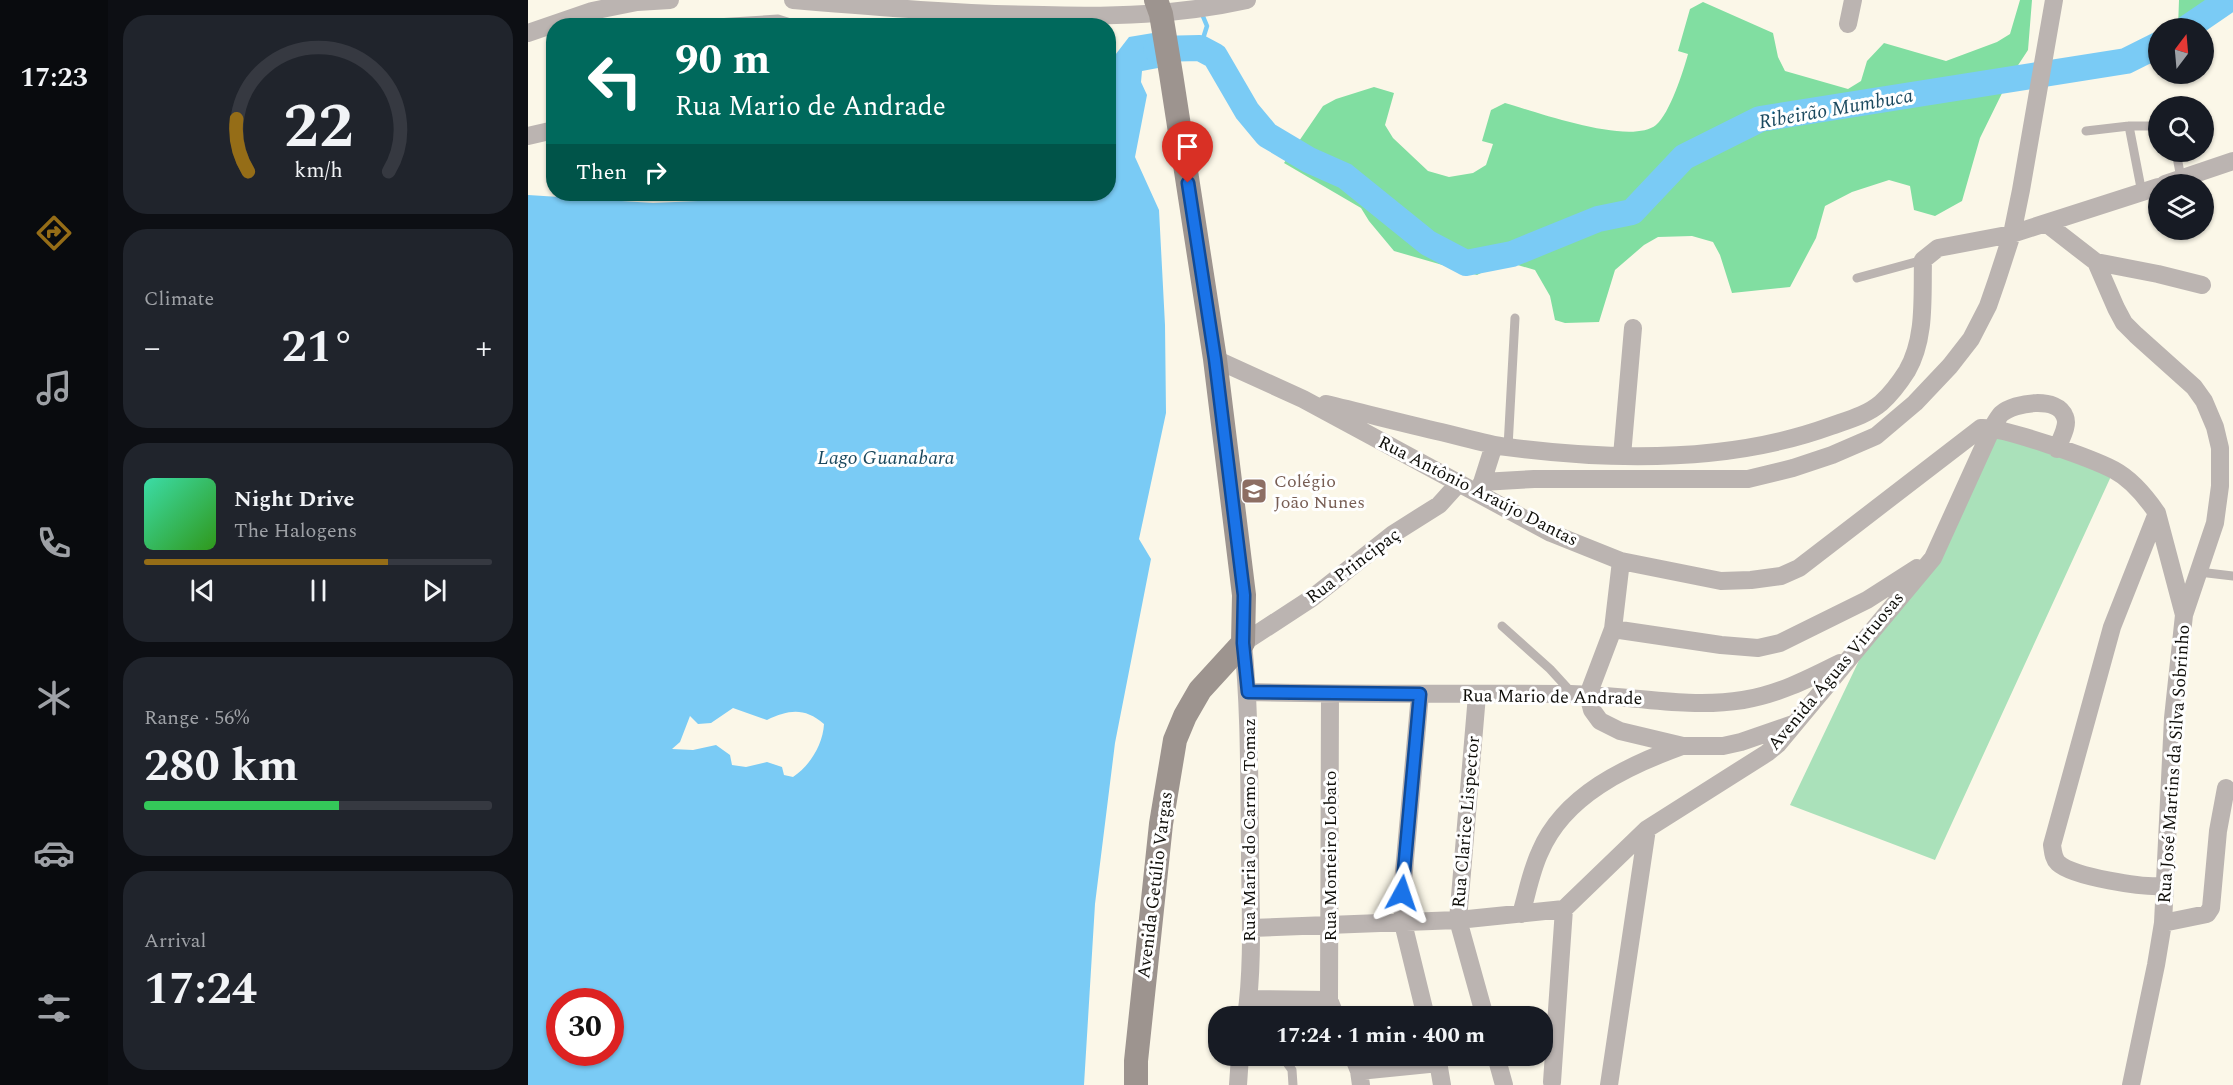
<!DOCTYPE html>
<html lang="en">
<head>
<meta charset="utf-8">
<style>
	body { margin:0; font-family:Spectral,serif; background:#20242c; color:#f1f3f6; height:100vh; display:flex; flex-direction:column; font-size:22px; white-space:nowrap }
	* { box-sizing:border-box; margin:0 }
	p { font-size:20px; color:#9ea1a6 }
	.icon { flex:none; width:33px; height:33px; fill:none; stroke:currentColor; stroke-width:2; stroke-linecap:round; stroke-linejoin:round }
	.map { position:relative; flex:1; overflow:hidden }
	.details { display:flex; flex-direction:column; gap:15px; padding:15px; background:#0d0f14; width:420px }
	.details>* { flex:none }
	.hud { position:absolute; left:18px; top:18px; width:570px; height:183px; border-radius:24px; box-shadow:0 2px 4px #0004; background:#00695c; color:#fff; overflow:hidden }
	.needle { width:39px; rotate:16deg }
	.buttons { position:absolute; left:1620px; top:18px; display:grid; gap:12px }
	.buttons a { display:grid; place-items:center; width:66px; height:66px; border-radius:50%; background:#171b24; box-shadow:0 2px 4px #0004; font-size:30px }
	.speed { position:absolute; left:18px; top:988px; display:flex; gap:12px; font-size:30px; font-weight:700; text-align:center }
	.speed>* { display:grid; place-content:center; width:78px; height:78px; border-radius:50%; background:#171b24; box-shadow:0 2px 4px #0004; line-height:1 }
	.speed .limit { border:9px solid #d22; background:#fff; color:#111 }
	.pin { position:absolute; display:grid; place-items:center; width:51px; height:51px; color:#fff; margin:-62px -26px; border-radius:50% 50% 50% 0; rotate:-45deg; box-shadow:0 0 6px #0007 }
	.pin .icon { rotate:45deg }
	.me { position:absolute; width:66px; margin:-33px; rotate:5deg; stroke-linejoin:round; filter:drop-shadow(0 0 4px #0008) }
	.turn { display:flex; align-items:center; gap:21px; height:126px; padding:0 30px; font-size:27px }
	.turn .icon { width:78px; height:78px; stroke-width:2.5 }
	.turn b { display:block; font-size:42px; line-height:51px }
	.then { display:flex; align-items:center; height:57px; padding:0 30px; background:#0003; gap:12px; font-size:22px }
	.big { font-size:45px; font-weight:700; line-height:1.1 }
	.details .widget { flex:1; display:flex; flex-direction:column; justify-content:center; gap:9px; min-width:0; padding:0 21px; border-radius:24px; background:#20242c }
	.details .dial { align-items:center; gap:0 }
	.dial svg { height:156px; overflow:visible; fill:none; stroke:#363941; stroke-width:7; stroke-linecap:round; text-anchor:middle }
	.dial text { fill:#f1f3f6; stroke:none }
	.song { display:flex; align-items:center; gap:18px }
	.cover { width:72px; height:72px; border-radius:9px; background:linear-gradient(135deg,hsl(160 70% 55%),hsl(110 70% 35%)) }
	.played { height:6px; border-radius:3px; background:linear-gradient(90deg,#956d17 70%,#363941 70%) }
	.keys { display:flex; justify-content:space-around; direction:ltr }
	.heat { display:flex; justify-content:space-between; align-items:center; font-size:33px; direction:ltr }
	.charge { height:9px; border-radius:4px; background:linear-gradient(90deg,#34c759 56%,#363941 0) }
	.trip { position:absolute; left:680px; top:1006px; width:345px; height:60px; border-radius:24px; background:#171b24; box-shadow:0 2px 4px #0004; font-weight:700; line-height:60px; text-align:center }
	main { display:flex; flex:1; min-height:0 }
	.tab-bar { display:flex; flex-direction:column; width:108px; justify-content:space-around; align-items:center; background:#090b0e; color:#9ea1a6 }
	.tab-bar .icon { width:42px; height:42px }
	.tab-bar .selected { color:#956d17 }
	.tab-bar b { font-size:27px; color:#f1f3f6 }
	.map>svg:first-child { display:block }
	.green { fill:#aae1ba }
	.forest { fill:#81dea1 }
	.water { fill:#7acbf5; fill-rule:evenodd }
	.lines { fill:none; stroke-linecap:round; stroke-linejoin:round }
	.stream { stroke:#7acbf5; stroke-width:4.5 }
	.river { stroke:#7acbf5; stroke-width:26 }
	.lane { stroke:#bbb4b1; stroke-width:9 }
	.street { stroke:#bbb4b1; stroke-width:18 }
	.secondary { stroke:#9d948f; stroke-width:24 }
	.route-casing { stroke:#114b97; stroke-width:15 }
	.route { stroke:#1a73e8; stroke-width:10 }
	.labels { text-anchor:middle; dominant-baseline:central; stroke-width:6; stroke-linejoin:round; paint-order:stroke }
	.education-label { font-size:18px; fill:#785e54; stroke:#fff; text-anchor:start }
	.street-label { font-size:18px; fill:#0f0e09; stroke:#fff }
	.water-label { font-size:20px; font-style:italic; fill:#1b495f; stroke:#fff }
</style>
</head>
<body>
<main>
<nav class="tab-bar">
<b>17:23</b>
<svg class="icon selected" aria-label="directions" viewBox="0 0 24 24"><path d="M12 3l9 9-9 9-9-9zM9 14v-3h6M13 9l2 2-2 2"/></svg>
<svg class="icon" aria-label="music" viewBox="0 0 24 24"><path d="M9 18V5l10-2v13"/><circle cx="6" cy="18" r="3"/><circle cx="16" cy="16" r="3"/></svg>
<svg class="icon" aria-label="phone" viewBox="0 0 24 24"><path d="M5 4h4l2 5-3 2q2 4 5 5l2-3 5 2v4C11 20 4 13 5 4z"/></svg>
<svg class="icon" aria-label="climate" viewBox="0 0 24 24"><path d="M12 3v18M4 7l16 10M4 17L20 7"/></svg>
<svg class="icon" aria-label="car" viewBox="0 0 24 24"><path d="M5 17H2v-5l4-1 3-4h7l3 4 3 1v5h-3M9 17h6M6 11h13"/><circle cx="7" cy="17" r="2"/><circle cx="17" cy="17" r="2"/></svg>
<svg class="icon" aria-label="filters" viewBox="0 0 24 24"><path d="M4 7h16M4 17h16"/><circle cx="9" cy="7" r="2"/><circle cx="15" cy="17" r="2"/></svg>
</nav>
<section class="details">
<div class="widget dial"><svg viewBox="0 0 100 80">
<path d="M14 69A42 42 0 1 1 86 69"/>
<path d="M14 69A42 42 0 0 1 8 42" stroke="#956d17"/>
<text x="50" y="56" font-size="32" font-weight="700">22</text>
<text x="50" y="72" font-size="11">km/h</text>
</svg></div>
<div class="widget"><p>Climate</p>
<div class="heat"><a>−</a><b class="big">21°</b><a>+</a></div>
</div>
<div class="widget">
<div class="song"><i class="cover"></i><div><b>Night Drive</b><p>The Halogens</p></div></div>
<div class="played"></div>
<div class="keys"><svg class="icon" aria-label="previous" viewBox="0 0 24 24"><path d="M18 5L8 12l10 7zM5 5v14"/></svg><svg class="icon" aria-label="pause" viewBox="0 0 24 24"><path d="M8 5v14M16 5v14"/></svg><svg class="icon" aria-label="next" viewBox="0 0 24 24"><path d="M6 5l10 7-10 7zM19 5v14"/></svg></div>
</div>
<div class="widget"><p>Range · 56%</p><b class="big">280 km</b><div class="charge"></div></div>
<div class="widget"><p>Arrival</p><b class="big">17:24</b></div>
</section>
<div class="map">
<svg width="1705" height="1085" viewBox="0 0 1705 1085">
	<rect width="100%" height="100%" fill="#fbf7e8"/>
	<!-- green -->
	<path class="green" d="M1466,431L1585,472L1407,860L1262,805L1336,650L1406,568Z"/>
	<!-- forest -->
	<path class="forest" d="M1492,0H1504L1500,50L1481,79L1452,138L1434,201L1407,216L1386,210L1382,186L1361,180L1324,192L1297,206L1288,238L1262,287L1204,293L1192,255L1185,242L1164,236L1130,237L1116,245L1087,270L1071,322L1037,323L1027,320L1022,296L1007,270L976,261L949,275L866,251L841,221L833,208L756,163L795,106L808,99L846,87L866,93L857,125L865,138L900,171L921,177L945,173L958,165L965,144L954,141L963,110L977,103C1008,112 1102,146 1128,125C1142,113 1155,72 1160,54L1150,51L1162,9L1175,2L1245,33L1250,57L1257,71L1320,89L1333,81L1339,61L1356,43L1418,61L1469,42L1482,34Z
		M1651,0H1700L1659,28H1650Z"/>
	<!-- water -->
	<path class="water" d="M625,33L630,68L614,71L613,82L619,95L607,157L631,210L637,325L638,413L611,539L623,559L587,743L567,904L556,1085H0V195L125,203L260,197L265,194H580L581,63L601,37ZM205,708L239,720C262,709 277,708 296,724C295,744 282,766 265,777L256,775L254,767L239,762L218,767L204,765L202,755L188,745L165,750L144,749L152,742L162,716L170,724L183,723ZM32,1002H82V1053H32Z"/>
	<g class="lines">
		<!-- stream -->
		<path class="stream" d="M672,48L679,26L674,14"/>
		<!-- river -->
		<path class="river" d="M1659,28L1700,0
			M628,49L672,48L687,56L719,111L739,135L781,160L817,176L900,243L938,263L984,254L1070,219L1104,212L1156,157L1232,119L1598,61L1630,45"/>
		<!-- lane -->
		<path class="lane" d="M140,26L250,19L272,26
			M1601,126L1614,193
			M1558,131L1601,126H1630
			M1648,152L1653,178
			M1329,278L1395,260
			M980,447L987,318
			M1671,572L1705,576
			M974,626L1022,669L1043,692
			M730,999L733,1017
			M754,1056L764,1070L765,1085"/>
		<!-- street -->
		<path class="street" d="M265,0C349,7 432,14 515,15C584,17 651,15 719,0
			M1320,24L1325,0
			M0,33L64,11L109,2L142,0
			M0,136L26,130
			M1637,184L1705,161
			M1519,224L1568,262L1588,308L1596,323L1608,335L1666,387L1676,401L1687,427L1692,448V486L1687,523L1656,615L1645,718L1635,923L1628,965L1603,1085
			M1568,262L1630,274L1674,285
			M687,359L775,399L1023,533L1093,561L1193,581L1223,580L1253,576L1271,568L1453,428C1474,426 1565,459 1586,470C1603,479 1618,497 1629,513
			M798,404C836,413 874,423 913,432C935,437 957,444 979,447C1085,461 1202,463 1303,426C1320,420 1339,415 1353,403C1362,395 1372,382 1379,371C1398,338 1394,297 1395,260L1410,248L1484,234L1630,187
			M1094,456L1105,328
			M954,482L1006,479H1220L1265,468L1304,455L1348,436L1387,403L1422,366L1443,339L1460,306L1469,280L1484,234L1493,190L1526,0
			M951,492L966,445
			M1093,561L1085,629L1060,695L1064,710L1072,721L1092,731L1155,746H1195L1213,742L1265,724
			M1085,629L1193,645L1230,648L1252,643L1339,600L1389,568
			M720,692C828,695 935,693 1043,694C1100,695 1159,709 1215,700C1251,694 1280,679 1312,663
			M802,694L801,1000L808,1017
			M892,694L874,893L875,923L898,1017
			M949,695L930,920L957,1017
			M1637,886C1616,888 1545,877 1530,863C1525,858 1525,851 1524,845L1584,627L1629,513L1656,615
			M1036,909L1119,829L1239,753L1250,744L1405,558L1465,426C1468,422 1470,417 1473,414C1487,402 1530,396 1537,417C1541,426 1532,440 1529,449
			M993,914C999,894 1003,871 1012,852C1036,795 1099,766 1154,746
			M1635,923L1679,914L1683,908L1690,831L1698,788
			M723,928L930,920L1036,909
			M720,999L801,1000
			M718,1017C726,962 722,904 722,848C721,780 722,711 715,643L784,598L865,534L911,505L930,484
			M825,1056L831,1071L833,1085
			M909,1056L914,1085
			M968,1056L976,1085
			M831,1071L911,1063
			M1024,1082L1036,909
			M710,1085L712,1056
			M1081,1085L1119,829"/>
		<!-- secondary -->
		<path class="secondary" d="M608,1085V1061L633,824L647,740L657,716L672,690L715,643L716,595L687,359L643,74L633,14L628,0"/>
	</g>
	<g class="lines">
		<defs>
			<path id="route" d="M660,183L687,359L716,595L715,643L720,692L892,694L874,893"/>
		</defs>
		<!-- route casing -->
		<use href="#route" class="route-casing"/>
		<!-- route -->
		<use href="#route" class="route"/>
	</g>
	<!-- icons -->
	<defs>
		<symbol id="school-square" viewBox="-11 -11 22 22"><rect x="-9" y="-9" width="18" height="18" rx="4" fill="#8d6e63" stroke="#fff"/><path d="M0-5L7-2L0 1L-7-2ZM-4 1L0 2.5L4 1V4Q0 6-4 4Z" fill="#fff"/></symbol>
	</defs>
	<g fill-rule="evenodd">
		<use href="#school-square" x="711" y="476" width="30" height="30"/>
	</g>
	<g class="labels">
		<!-- education labels -->
		<g class="education-label">
			<text x="746" y="481">Colégio<tspan x="746" dy="21">João Nunes</tspan></text>
		</g>
		<!-- street labels -->
		<g class="street-label">
			<text transform="translate(950 491) rotate(27)">Rua Antônio Araújo Dantas</text>
			<text transform="translate(825 566) rotate(-37)">Rua Principaç</text>
			<text transform="translate(1308 671) rotate(-50)">Avenida Águas Virtuosas</text>
			<text transform="translate(1024 697) rotate(1)">Rua Mario de Andrade</text>
			<text transform="translate(1646 764) rotate(-86)">Rua José Martins da Silva Sobrinho</text>
			<text transform="translate(938 822) rotate(-85)">Rua Clarice Lispector</text>
			<text transform="translate(721 830) rotate(-90)">Rua Maria do Carmo Tomaz</text>
			<text transform="translate(802 856) rotate(-90)">Rua Monteiro Lobato</text>
			<text transform="translate(627 885) rotate(-83)">Avenida Getúlio Vargas</text>
		</g>
		<!-- water labels -->
		<g class="water-label">
			<text transform="translate(1308 109) rotate(-10)">Ribeirão Mumbuca</text>
			<text x="358" y="458">Lago Guanabara</text>
		</g>
	</g>
</svg>
<div class="buttons">
<a><svg class="needle" viewBox="-14 -14 28 28"><path d="M0-13l5 13h-10z" fill="#e53935"/><path d="M0 13l5-13h-10z" fill="#9ea1a6"/></svg></a>
<a><svg class="icon" aria-label="search" viewBox="0 0 24 24"><circle cx="10" cy="10" r="6"/><path d="M15 15l6 6"/></svg></a>
<a><svg class="icon" aria-label="layers" viewBox="0 0 24 24"><path d="M12 4l9 5-9 5-9-5zM3 14l9 5 9-5"/></svg></a>
</div>
<div class="speed"><div class="limit">30</div></div>
<div class="pin" style="left:660px;top:183px;background:#d93025"><svg class="icon" aria-label="arrive" viewBox="0 0 24 24"><path d="M6 21V4h12l-3 4 3 4H6"/></svg></div>
<svg class="me" style="left:874px;top:893px" viewBox="-20 -20 40 40"><path d="M0-17L14 15 0 8-14 15z" fill="#1a73e8" stroke="#fff" stroke-width="4"/></svg>
<div class="trip">17:24 · 1 min · 400 m</div>
<div class="hud">
<div class="turn"><svg class="icon" aria-label="left" viewBox="0 0 24 24"><path d="M17 20v-9H6M10 6l-5 5 5 5"/></svg><div><b>90 m</b>Rua Mario de Andrade</div></div>
<div class="then">Then<svg class="icon" aria-label="right" viewBox="0 0 24 24"><path d="M7 20v-9h11M14 6l5 5-5 5"/></svg></div>
</div>
</div>
</main>
</body>
</html>
